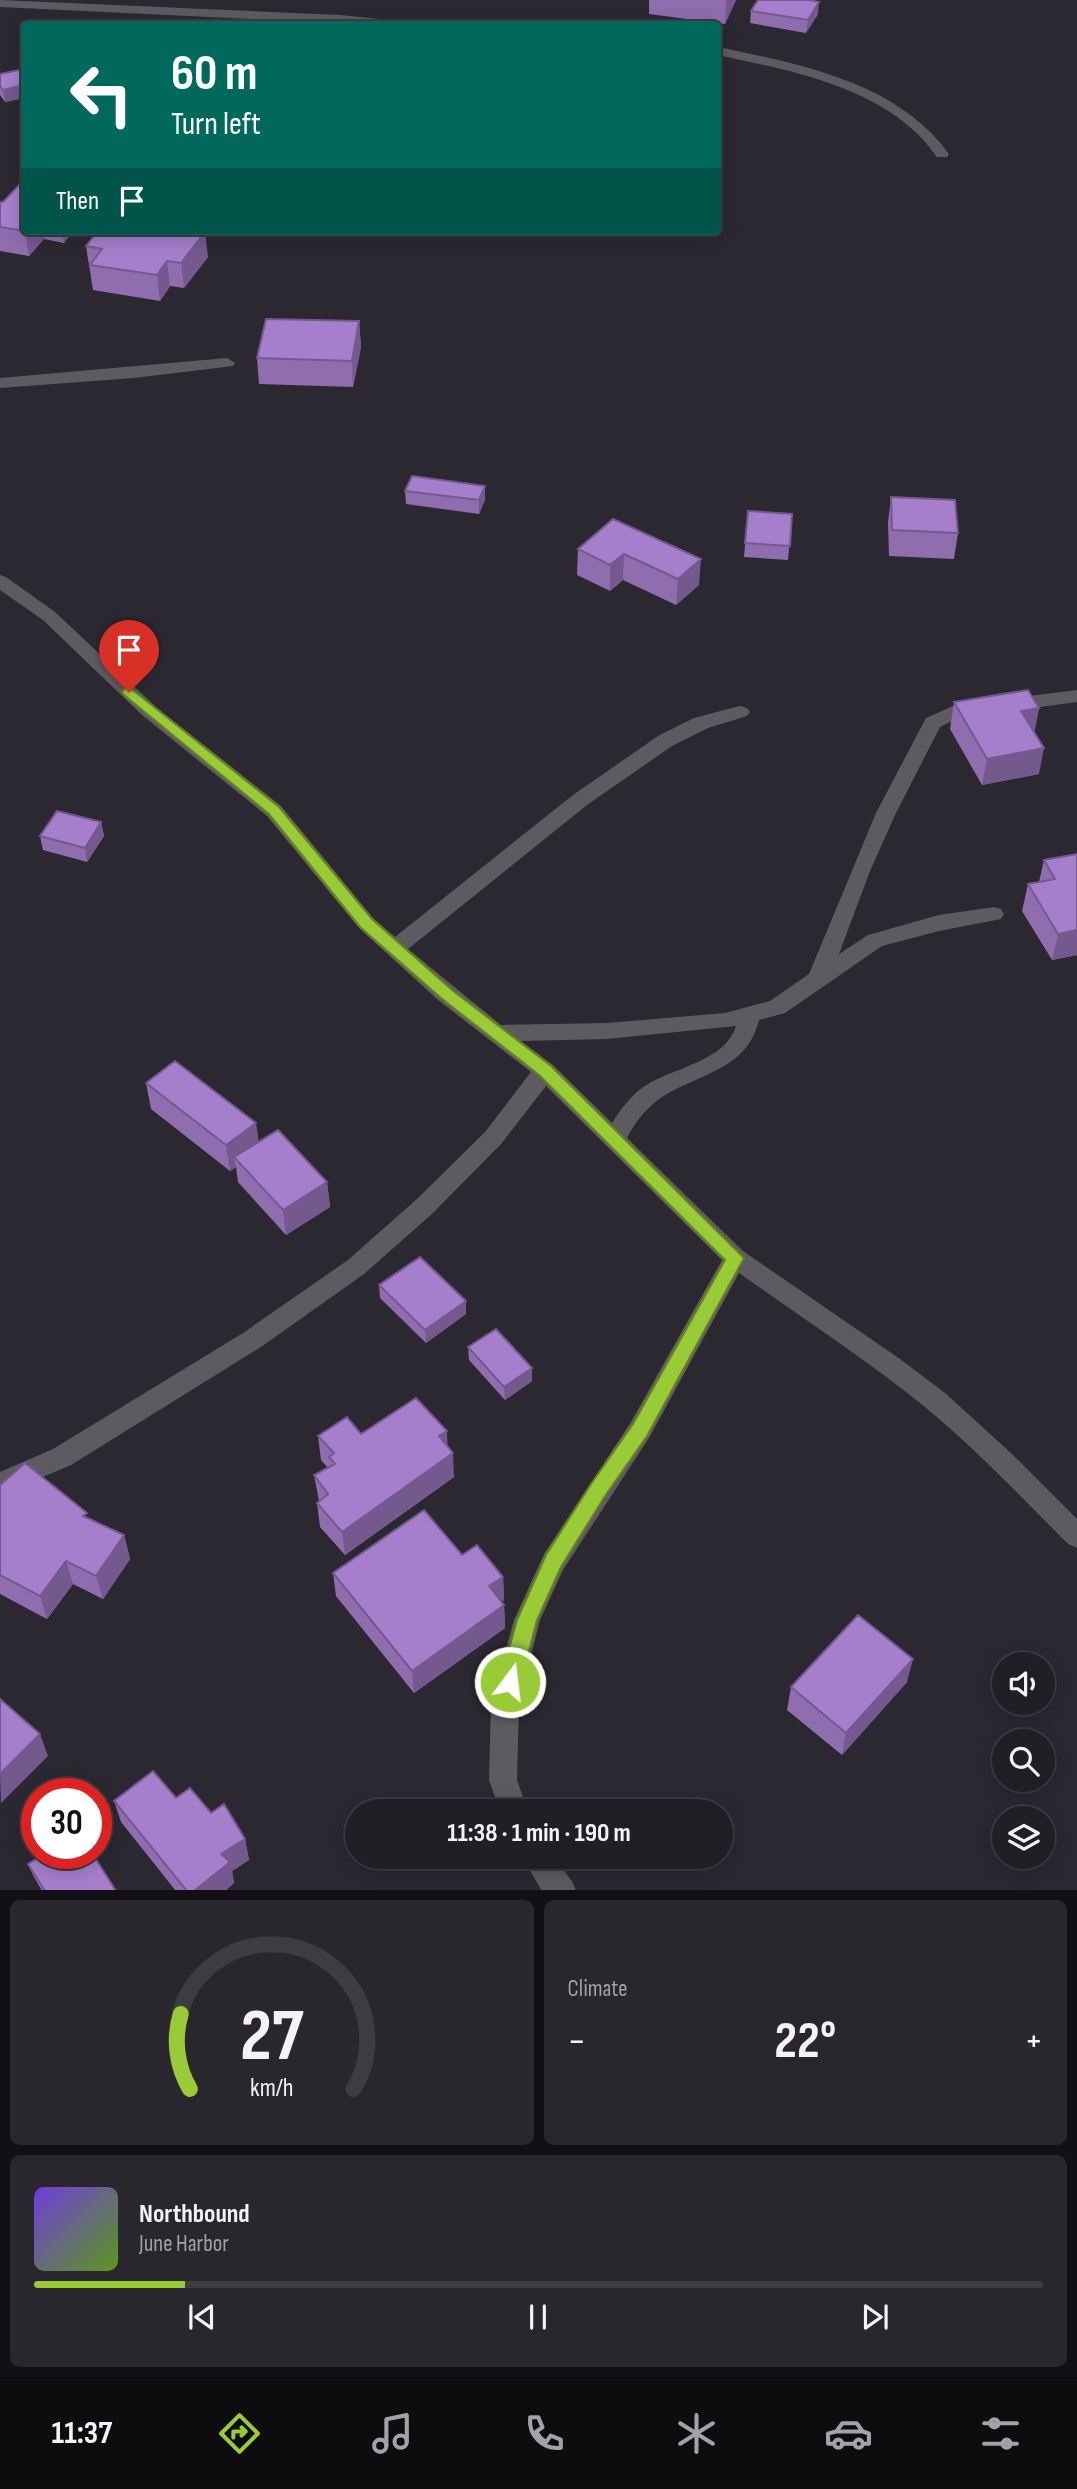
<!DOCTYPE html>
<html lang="en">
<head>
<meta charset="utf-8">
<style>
	body { margin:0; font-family:"Sofia Sans Condensed",sans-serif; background:#29272d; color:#f1f3f6; height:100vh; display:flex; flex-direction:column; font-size:26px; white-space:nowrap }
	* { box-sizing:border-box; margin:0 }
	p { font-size:23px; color:#a2a2a7 }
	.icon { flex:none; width:38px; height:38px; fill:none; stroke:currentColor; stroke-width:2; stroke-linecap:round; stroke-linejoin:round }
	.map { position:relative; height:1890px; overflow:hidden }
	.panel { display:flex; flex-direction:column; gap:10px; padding:10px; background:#121014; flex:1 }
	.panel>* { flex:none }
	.hud { position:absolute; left:21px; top:21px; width:700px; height:214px; border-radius:7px; box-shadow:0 4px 18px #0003,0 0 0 2px #3e3c42; background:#00695c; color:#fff; overflow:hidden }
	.controls { position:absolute; left:992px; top:1652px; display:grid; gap:14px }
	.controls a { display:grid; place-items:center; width:63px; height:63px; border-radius:50%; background:#211e25; box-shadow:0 4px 18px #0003,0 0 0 2px #3e3c42; font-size:35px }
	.speed { position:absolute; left:21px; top:1778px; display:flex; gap:14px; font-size:35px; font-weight:700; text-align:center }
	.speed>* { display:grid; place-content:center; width:91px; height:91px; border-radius:50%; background:#211e25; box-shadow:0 4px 18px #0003,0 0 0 2px #3e3c42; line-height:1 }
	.speed .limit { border:10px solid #d22; background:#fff; color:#111 }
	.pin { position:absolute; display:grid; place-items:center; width:60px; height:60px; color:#fff; margin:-72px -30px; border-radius:50% 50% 50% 0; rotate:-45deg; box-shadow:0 0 7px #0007 }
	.pin .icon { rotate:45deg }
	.me { position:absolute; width:77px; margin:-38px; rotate:15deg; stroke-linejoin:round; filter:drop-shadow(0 0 5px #0008) }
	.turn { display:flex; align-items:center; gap:24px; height:147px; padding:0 35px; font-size:32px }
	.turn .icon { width:91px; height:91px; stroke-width:2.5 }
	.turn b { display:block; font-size:49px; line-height:60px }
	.then { display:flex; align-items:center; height:66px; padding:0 35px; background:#0003; gap:14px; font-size:26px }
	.big { font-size:52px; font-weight:700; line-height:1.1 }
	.panel .widget { flex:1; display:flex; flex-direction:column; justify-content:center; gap:10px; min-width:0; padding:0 24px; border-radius:10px; background:#29272d }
	.panel .dial { align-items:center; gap:0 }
	.dial svg { height:182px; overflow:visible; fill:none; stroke:#3e3c42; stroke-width:7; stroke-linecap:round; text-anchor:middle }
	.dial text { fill:#f1f3f6; stroke:none }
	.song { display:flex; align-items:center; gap:21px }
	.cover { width:84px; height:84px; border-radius:10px; background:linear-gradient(135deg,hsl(260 70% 55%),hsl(90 70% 35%)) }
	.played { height:7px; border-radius:4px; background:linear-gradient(90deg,#98cb36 15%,#3e3c42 15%) }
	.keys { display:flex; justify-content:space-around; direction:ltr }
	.heat { display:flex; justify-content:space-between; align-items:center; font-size:38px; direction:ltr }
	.panel .tiles { flex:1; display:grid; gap:10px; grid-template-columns:1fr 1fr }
	.widget:last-child { grid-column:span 2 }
	.trip { position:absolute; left:345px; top:1799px; width:388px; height:70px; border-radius:35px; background:#211e25; box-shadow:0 4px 18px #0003,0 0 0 2px #3e3c42; font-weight:700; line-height:70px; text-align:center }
	.menu { display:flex; height:112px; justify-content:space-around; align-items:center; background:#0d0c0f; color:#a2a2a7 }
	.menu .icon { width:49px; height:49px }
	.menu .active { color:#98cb36 }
	.menu b { font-size:32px; color:#f1f3f6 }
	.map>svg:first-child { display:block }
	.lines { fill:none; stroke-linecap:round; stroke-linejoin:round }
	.street { fill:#5d5b60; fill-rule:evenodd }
	.wall { fill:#8f6daf }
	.shaded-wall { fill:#74598f }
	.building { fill:#a67fcc; stroke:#74598f; stroke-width:2 }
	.route { fill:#98cb36; stroke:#638423; stroke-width:2 }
</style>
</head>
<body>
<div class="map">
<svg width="1077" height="1891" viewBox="0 0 1077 1891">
	<rect width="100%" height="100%" fill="#2c2831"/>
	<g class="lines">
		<!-- street -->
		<path class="street" d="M0,0L340,15L390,20L397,24H355L0,7Z
			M718,47C800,64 897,82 949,154L947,157H937C929,147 922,137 912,129C861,83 782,69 718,55Z
			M227,358L235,363L233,366L134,378L0,388V378Z
			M0,575L6,577L55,612L156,707L281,806L373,918L395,937L573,795L658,736L694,718L740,706L747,708L750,712L747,716L708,728L672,746L587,805L408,949L501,1025L607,1023L725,1013L770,1001L809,974L876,813L926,718L953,706L1077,690V702L958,718L940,727L896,813L870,871L839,954L868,935L939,915L994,907L1001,909L1004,914L1001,919L939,931L882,946L785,1013L759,1020C747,1070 700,1073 662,1097C647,1107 635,1122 627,1138L743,1251L900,1359L945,1393L1012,1454L1077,1519V1548L1068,1544C1022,1498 976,1449 925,1407C866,1359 801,1317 739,1273L649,1438L563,1570L540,1620L519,1703L517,1780L528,1811H500L489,1780L491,1703L514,1620L544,1554L631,1422L722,1260L546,1086L501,1144L433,1213L364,1274L261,1347L71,1465L0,1495V1472L53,1449L243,1333L348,1260L417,1199L485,1132L531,1072L438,1000L359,928L267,816L142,715L43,620L0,590ZM736,1026C725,1062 673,1067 645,1086C631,1095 621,1109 612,1123L553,1065L521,1041L607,1039Z
			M522,1857H553L572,1881L576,1891H542Z"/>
	</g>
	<!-- wall -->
	<path class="wall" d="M649,0H736L725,24L649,14Z
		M751,11L818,14L806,33L750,23Z
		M0,74L24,78V98L5,102L0,95Z
		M0,202L24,231H73L64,243L44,239L29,256L0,251Z
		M86,246L208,257L184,288L170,286L160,301L93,290Z
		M359,321L361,347L353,387L259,384L257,358Z
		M485,486V500L479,514L406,504L405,491Z
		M891,497L958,533L954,559L889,556L888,523Z
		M748,511L792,514L788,560L744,557Z
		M613,519L699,585L676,605L623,580L610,591L577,575L578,549Z
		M954,702L1039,708L1034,733L1039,774L982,785L950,729Z
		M101,822L104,836L87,862L43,850L40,836Z
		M1077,854V955L1052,960L1022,911L1028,884L1039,882L1044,860Z
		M146,1083L259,1142L327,1182L330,1207L286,1235L238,1182L236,1167L230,1171L151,1109Z
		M379,1285L466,1301V1314L426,1343L380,1298Z
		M468,1347L532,1381L505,1400L469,1360Z
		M447,1431V1446L454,1477L345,1555L320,1527L317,1503L319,1501L314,1475L328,1468L321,1460L318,1436Z
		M0,1485L89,1519L124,1535L130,1559L103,1599L73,1584L47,1619L0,1594Z
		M462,1555L503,1577L504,1600L502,1601L504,1605L505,1628L414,1693L336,1596L333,1573Z
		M907,1682L842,1755L787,1710L791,1687Z
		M176,1798L211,1813L245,1839L249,1860L232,1871L234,1883L225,1891H176L121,1822L114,1801Z
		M28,1864L116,1891H42L33,1875Z"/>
	<!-- shaded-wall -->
	<path class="shaded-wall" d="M726,0H736L725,24Z
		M819,2L818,14L806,33L808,20Z
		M24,85V98L5,102L3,90Z
		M25,231H43L44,239L29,256Z
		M62,231H73L64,243Z
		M205,232L208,257L184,288L181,263Z
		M167,261L170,286L160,301L157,275Z
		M359,321L361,347L353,387L352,361Z
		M485,486V500L479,514V500Z
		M624,554L623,580L610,591V565Z
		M701,559L699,585L676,605L678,579Z
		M1039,708L1034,735L1021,711Z
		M1044,748L1039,774L982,785L987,759Z
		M101,822L104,836L87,862L85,848Z
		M1077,930V955L1052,960L1058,934Z
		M256,1123L260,1149L234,1157L236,1167L230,1171L226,1145Z
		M327,1182L330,1207L286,1235L283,1210Z
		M466,1301V1314L426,1343L425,1330Z
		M532,1368V1381L505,1400L504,1387Z
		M447,1431L448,1456L439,1436Z
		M453,1453L454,1477L345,1555L342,1532Z
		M124,1535L130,1559L103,1599L96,1576Z
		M66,1561L73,1584L47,1619L40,1596Z
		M503,1577L504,1600L489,1609V1586Z
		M504,1605L505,1628L414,1693L412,1671Z
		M913,1659L907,1682L842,1755L846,1733Z
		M40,1734L48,1756L1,1803L0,1774Z
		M245,1839L249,1860L232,1871L234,1883L225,1891H194L221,1854Z"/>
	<!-- building -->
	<path class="building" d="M758,0H809L819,2L808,20L751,11Z
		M19,70L24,78V85L3,90L0,86V74Z
		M20,184L24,185L25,231L0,227V202H3Z
		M98,231H201L205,232L181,263L167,261L157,275L90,265L102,249L86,246Z
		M266,319L359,321L352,361L257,358Z
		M412,476L485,486L479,500L405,491Z
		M891,497L955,500L958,533L892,530Z
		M748,511L792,514L790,546L745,543Z
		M613,519L701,559L678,579L624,554L610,565L578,549Z
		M1028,690L1039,708L1021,711L1044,748L987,759L954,702Z
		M57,811L101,822L85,848L40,836Z
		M1077,854V930L1058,934L1028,884L1055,879L1044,860Z
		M175,1061L256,1123L226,1145L146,1083Z
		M278,1130L327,1182L283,1210L234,1157Z
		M420,1257L466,1301L425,1330L379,1285Z
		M496,1329L532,1368L504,1387L468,1347Z
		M416,1398L447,1431L439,1436L453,1453L342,1532L317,1503L328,1494L314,1475L335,1464L329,1457L334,1453L318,1436L347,1417L361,1434Z
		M25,1463L87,1513L83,1516L124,1535L96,1576L66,1561L40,1596L0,1575V1485Z
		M424,1510L462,1555L477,1545L503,1577L489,1586L504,1605L412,1671L333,1573Z
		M858,1615L913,1659L846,1733L791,1687Z
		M0,1699L40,1734L0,1774Z
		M153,1771L176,1798L190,1788L211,1813L224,1804L245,1839L221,1854L230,1862L194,1891H187L114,1801Z
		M45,1853H92L116,1891H45L28,1864Z"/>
	<!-- route -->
	<path class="route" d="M129,687L279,807L372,919L452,990L551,1066L744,1258L647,1436L605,1496L561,1567L537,1620L521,1682L518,1689L510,1692L503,1689L500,1682L517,1620L546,1555L591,1484L633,1424L725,1260L539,1075L441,998L360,927L269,814L124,695L122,692L124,689Z"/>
</svg>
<div class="controls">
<a><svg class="icon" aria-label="sound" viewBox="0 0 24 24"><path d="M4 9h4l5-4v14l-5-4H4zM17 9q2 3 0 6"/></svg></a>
<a><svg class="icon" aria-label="search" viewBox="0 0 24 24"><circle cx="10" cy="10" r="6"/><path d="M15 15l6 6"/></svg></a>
<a><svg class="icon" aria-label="layers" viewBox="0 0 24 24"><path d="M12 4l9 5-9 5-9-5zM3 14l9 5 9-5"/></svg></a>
</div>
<div class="speed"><div class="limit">30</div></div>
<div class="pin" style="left:129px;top:692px;background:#d93025"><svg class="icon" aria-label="arrive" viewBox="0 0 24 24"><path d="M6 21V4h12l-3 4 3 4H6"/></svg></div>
<svg class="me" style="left:510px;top:1682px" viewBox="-20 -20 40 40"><circle r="17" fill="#98cb36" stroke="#fff" stroke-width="3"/><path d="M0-11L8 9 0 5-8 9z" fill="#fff"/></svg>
<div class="trip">11:38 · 1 min · 190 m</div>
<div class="hud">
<div class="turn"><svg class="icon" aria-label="left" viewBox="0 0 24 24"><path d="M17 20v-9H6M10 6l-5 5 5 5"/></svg><div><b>60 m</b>Turn left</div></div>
<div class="then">Then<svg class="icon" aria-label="arrive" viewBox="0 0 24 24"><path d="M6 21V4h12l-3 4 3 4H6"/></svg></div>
</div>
</div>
<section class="panel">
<div class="tiles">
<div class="widget dial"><svg viewBox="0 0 100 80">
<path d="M14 69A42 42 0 1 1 86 69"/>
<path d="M14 69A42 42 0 0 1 10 36" stroke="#98cb36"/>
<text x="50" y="56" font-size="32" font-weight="700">27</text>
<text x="50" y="72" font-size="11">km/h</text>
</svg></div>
<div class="widget"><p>Climate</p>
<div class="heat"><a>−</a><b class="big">22°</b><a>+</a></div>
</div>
<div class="widget">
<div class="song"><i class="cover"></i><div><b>Northbound</b><p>June Harbor</p></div></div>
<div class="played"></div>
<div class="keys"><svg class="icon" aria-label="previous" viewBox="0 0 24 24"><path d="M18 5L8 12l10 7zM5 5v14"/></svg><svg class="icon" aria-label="pause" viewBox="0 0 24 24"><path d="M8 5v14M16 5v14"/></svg><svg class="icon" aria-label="next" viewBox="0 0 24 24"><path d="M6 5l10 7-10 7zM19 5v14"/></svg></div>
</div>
</div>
</section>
<nav class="menu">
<b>11:37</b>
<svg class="icon active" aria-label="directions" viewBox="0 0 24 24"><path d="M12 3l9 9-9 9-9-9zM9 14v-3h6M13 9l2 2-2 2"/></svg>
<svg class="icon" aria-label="music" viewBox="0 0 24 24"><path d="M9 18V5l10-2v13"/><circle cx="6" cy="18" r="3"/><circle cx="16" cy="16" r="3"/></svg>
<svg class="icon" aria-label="phone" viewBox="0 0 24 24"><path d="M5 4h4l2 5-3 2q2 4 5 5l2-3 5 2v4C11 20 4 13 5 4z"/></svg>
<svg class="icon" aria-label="climate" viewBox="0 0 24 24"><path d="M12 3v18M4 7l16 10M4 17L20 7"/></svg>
<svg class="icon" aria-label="car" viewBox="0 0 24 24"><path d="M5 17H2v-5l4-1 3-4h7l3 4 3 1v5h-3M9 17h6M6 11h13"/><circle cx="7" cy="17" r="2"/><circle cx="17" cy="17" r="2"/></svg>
<svg class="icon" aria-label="filters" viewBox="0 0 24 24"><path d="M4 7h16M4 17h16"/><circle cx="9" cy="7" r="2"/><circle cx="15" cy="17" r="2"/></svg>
</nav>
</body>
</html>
